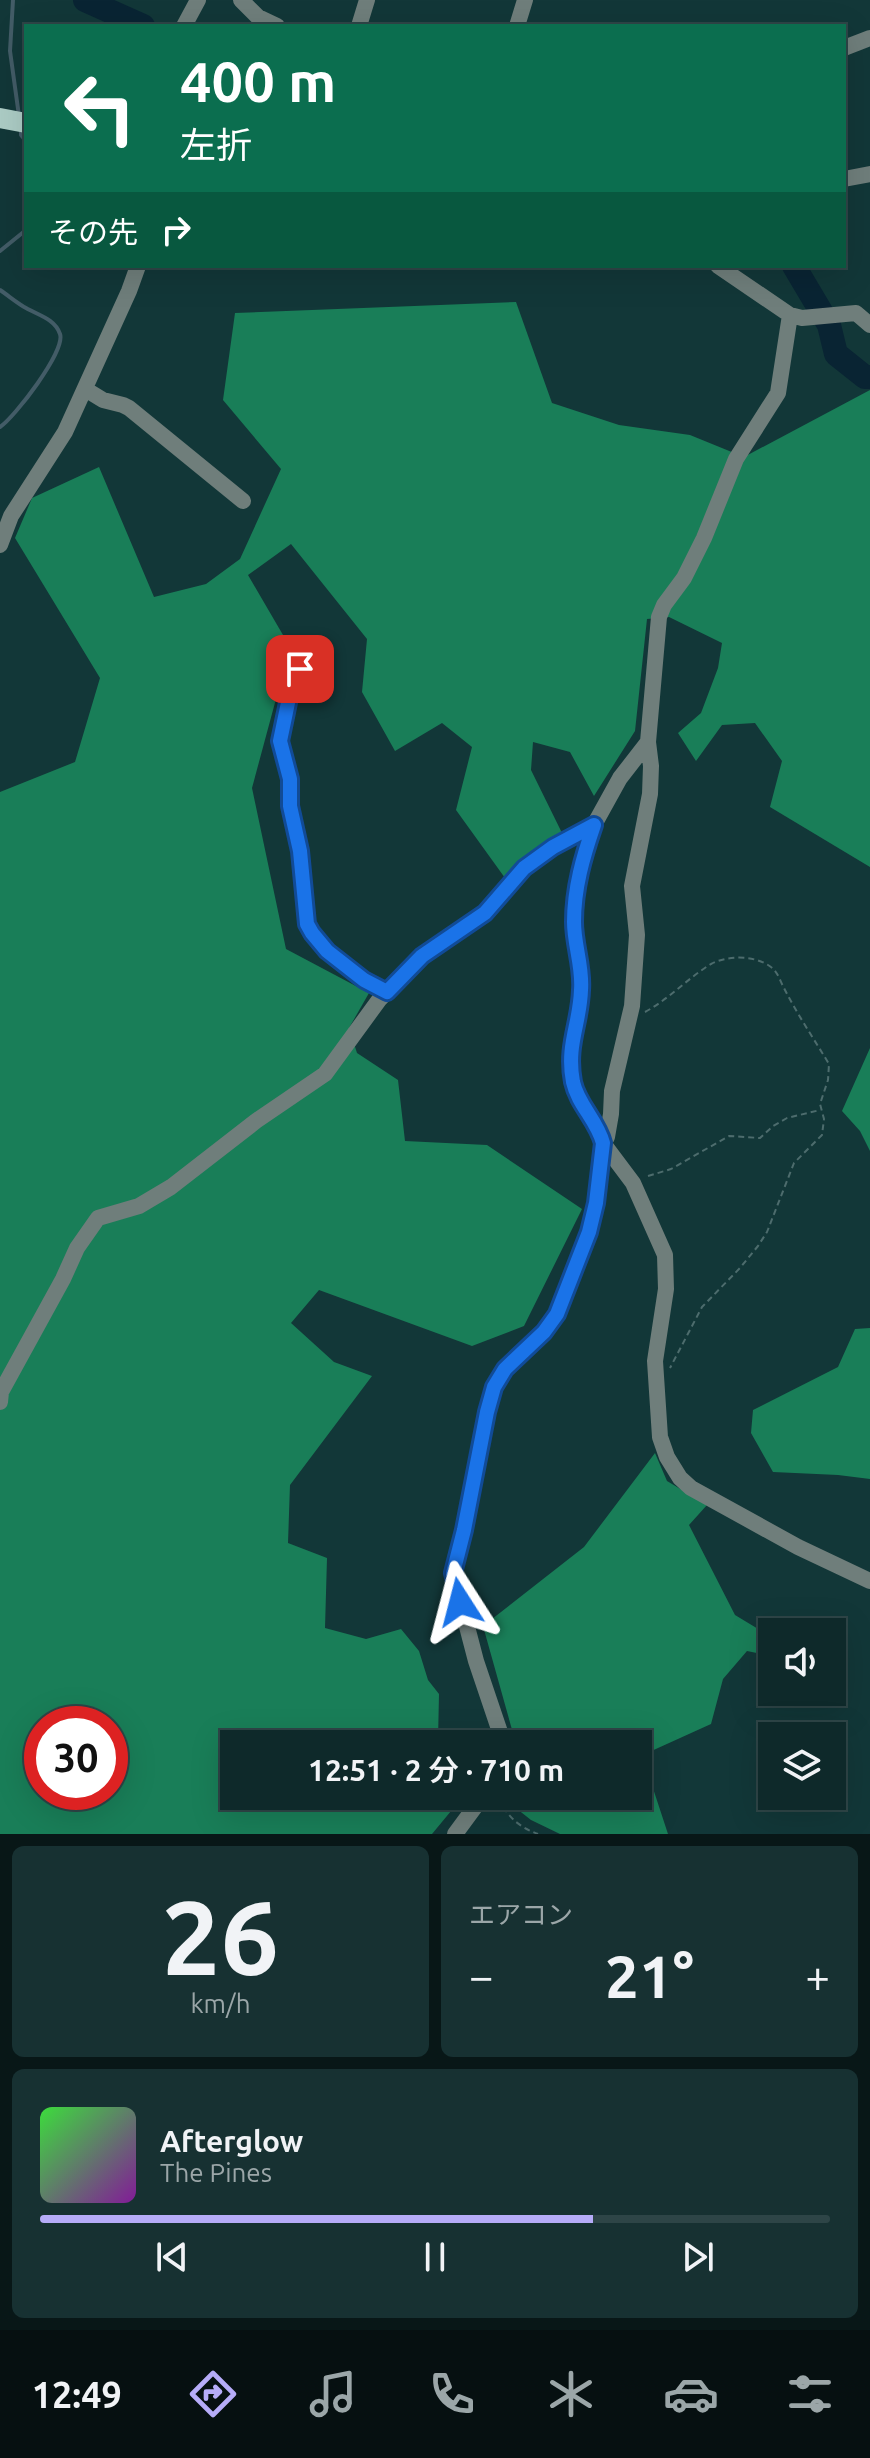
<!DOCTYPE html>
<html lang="ja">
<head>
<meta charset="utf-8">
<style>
	body { margin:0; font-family:Ubuntu,"Noto Sans JP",sans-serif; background:#173132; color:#f1f3f6; height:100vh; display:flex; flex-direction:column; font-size:30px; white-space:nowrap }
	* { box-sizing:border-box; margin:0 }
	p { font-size:26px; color:#9ba6a8 }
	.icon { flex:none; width:44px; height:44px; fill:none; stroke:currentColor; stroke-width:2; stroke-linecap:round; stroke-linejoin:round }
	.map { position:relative; height:1834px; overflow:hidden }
	.side { display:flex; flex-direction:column; gap:12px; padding:12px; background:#081717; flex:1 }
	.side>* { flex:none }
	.top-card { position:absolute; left:24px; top:24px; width:822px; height:244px; border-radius:0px; box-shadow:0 8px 32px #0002,0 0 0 2px #2e4547; background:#0b6e4f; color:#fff; overflow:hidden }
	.fabs { position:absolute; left:758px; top:1618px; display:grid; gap:16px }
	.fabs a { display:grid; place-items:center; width:88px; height:88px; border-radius:0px; background:#0e292a; box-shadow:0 8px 32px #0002,0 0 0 2px #2e4547; font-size:40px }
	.speed { position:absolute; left:24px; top:1706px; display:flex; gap:16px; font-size:40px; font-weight:700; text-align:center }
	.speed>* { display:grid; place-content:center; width:104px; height:104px; border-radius:50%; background:#0e292a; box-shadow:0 8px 32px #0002,0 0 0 2px #2e4547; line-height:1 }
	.speed .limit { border:12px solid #d22; background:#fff; color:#111 }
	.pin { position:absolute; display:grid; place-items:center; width:68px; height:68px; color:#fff; margin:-34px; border-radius:16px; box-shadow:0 4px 12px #0006 }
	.me { position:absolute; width:88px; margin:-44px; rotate:351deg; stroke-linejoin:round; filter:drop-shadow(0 0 6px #0008) }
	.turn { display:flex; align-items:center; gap:28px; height:168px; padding:0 24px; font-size:36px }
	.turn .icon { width:104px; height:104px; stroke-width:2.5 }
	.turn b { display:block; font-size:56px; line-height:68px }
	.then { display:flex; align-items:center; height:76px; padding:0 24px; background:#0003; gap:16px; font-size:30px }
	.big { font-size:60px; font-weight:600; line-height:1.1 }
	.side .card { flex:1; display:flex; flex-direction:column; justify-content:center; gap:12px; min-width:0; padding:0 28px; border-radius:12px; background:#173132 }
	.side .dial { align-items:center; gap:0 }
	.dial b { font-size:104px; line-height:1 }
	.song { display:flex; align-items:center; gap:24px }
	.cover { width:96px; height:96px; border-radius:12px; background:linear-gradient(135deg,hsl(120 70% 55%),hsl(290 70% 35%)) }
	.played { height:8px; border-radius:4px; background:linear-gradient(90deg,#b6acf8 70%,#2e4547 70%) }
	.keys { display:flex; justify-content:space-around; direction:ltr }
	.heat { display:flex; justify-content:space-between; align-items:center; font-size:44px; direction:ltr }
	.side .tiles { flex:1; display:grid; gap:12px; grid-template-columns:1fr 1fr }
	.card:last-child { grid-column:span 2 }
	.trip { position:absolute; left:220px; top:1730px; width:432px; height:80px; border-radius:0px; background:#0e292a; box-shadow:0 8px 32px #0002,0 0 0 2px #2e4547; font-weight:600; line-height:80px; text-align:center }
	.tab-bar { display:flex; height:128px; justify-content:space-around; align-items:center; background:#061011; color:#9ba6a8 }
	.tab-bar .icon { width:56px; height:56px }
	.tab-bar .current { color:#b6acf8 }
	.tab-bar b { font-size:36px; color:#f1f3f6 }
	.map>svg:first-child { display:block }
	.forest { fill:#197e58; fill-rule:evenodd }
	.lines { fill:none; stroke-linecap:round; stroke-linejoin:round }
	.stream { stroke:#435c67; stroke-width:4 }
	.river { stroke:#092433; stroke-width:24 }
	.path { stroke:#4d6c6d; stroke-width:2; stroke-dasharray:6 4; stroke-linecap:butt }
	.minor { stroke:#6f7e7b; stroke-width:16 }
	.major { stroke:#acccc5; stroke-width:20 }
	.route-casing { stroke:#114b97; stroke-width:20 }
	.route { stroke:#1a73e8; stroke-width:14 }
</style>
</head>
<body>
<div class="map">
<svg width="870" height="1834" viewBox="0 0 870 1834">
	<rect width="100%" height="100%" fill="#123738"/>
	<!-- forest -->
	<path class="forest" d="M516,302L552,403L619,425L690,435L744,457L870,390V867L770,807L782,761L755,723L722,725L696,761L678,733L701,713L718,668L722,643L669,617L647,619L635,731L594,796L570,752L533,742L531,770L562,833L505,878L456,810L472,747L442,723L395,751L362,692L367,639L291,544L248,575L290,647L252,788L286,949L369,993L349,1028L357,1053L398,1080L405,1141L487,1145L582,1209L524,1326L472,1346L319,1290L291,1323L334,1362L372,1376L290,1485L288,1543L327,1558L325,1628L366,1639L401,1629L419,1651L428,1680L439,1694L438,1741L437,1744H234V1796H459L461,1799L432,1834H0V792L75,762L100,678L15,538L32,498L99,467L154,597L206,584L240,559L281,469L223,400L235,313ZM42,1724H110V1792H42Z
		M870,1048V1151L860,1131L842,1111Z
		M870,1328V1479L838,1475L773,1472L751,1433L753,1410L838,1367L855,1329Z
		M655,1453L667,1481L707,1505L689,1525L735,1615L765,1633L781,1627L787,1632H772V1656L747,1651L723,1679L711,1724L647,1753L646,1767L668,1834H560L531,1820L512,1805L510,1796H638V1744H516L483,1626L584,1547Z"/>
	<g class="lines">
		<!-- stream -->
		<path class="stream" d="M13,0L10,51L19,116
			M21,129V135L26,141
			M0,251L26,230
			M0,290C9,296 17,303 26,308C38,315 55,319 60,334C66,351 14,418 0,427"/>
		<!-- river -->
		<path class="river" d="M85,0L143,26
			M794,266L829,325L836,354L865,377H870"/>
		<!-- path -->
		<path class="path" d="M645,1012C669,999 688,978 711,964C728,955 755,955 771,967C778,972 780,981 784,988C797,1014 814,1039 829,1064L828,1080L820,1104L824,1119L822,1135L794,1163L767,1232L758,1246L740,1268L702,1307L670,1368
			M648,1176L671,1169L729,1136L760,1138L773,1126L787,1118L820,1110
			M499,1798C507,1817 519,1827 538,1834"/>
		<!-- minor -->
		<path class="minor" d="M241,0L258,17L277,26
			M184,26L198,0
			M359,26L367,0
			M517,26L525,0
			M844,48L870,38
			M844,179L870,174
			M718,266L790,315L802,318L856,313L870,325
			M790,315L778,393L736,459L704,538L684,578L664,605L659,617L648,742L651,766L650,794L632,886L637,935L632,1006L612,1091L611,1114L607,1137L603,1143L633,1183L665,1255L666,1289L655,1361L660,1437L667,1457L680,1478L691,1488L798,1547L870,1581
			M85,389L103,400L123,405L129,408L243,501
			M0,545L11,516L65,432L129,291L138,266
			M300,669L290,693L280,741L288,769L290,806L300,851L307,924C322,956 357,976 387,992
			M0,1402L1,1392L63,1279L77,1248L98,1218L139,1206L171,1187L256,1121L325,1074L379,1000L422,956L485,913L524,868L553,847L594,825L620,778L648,742
			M504,1744L476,1661L453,1573L464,1530L487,1412L494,1387L505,1369L544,1332L557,1314L589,1232L596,1203L603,1143C597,1120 578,1105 573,1082C566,1045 580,1024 581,990C583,967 574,945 574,922C574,888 583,857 594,825
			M455,1834L483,1796"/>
		<!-- major -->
		<path class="major" d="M0,118L26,123"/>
	</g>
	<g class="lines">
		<defs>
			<path id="route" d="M300,669L290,693L280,741L290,779V806L300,851L307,924L312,933L327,951L364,980L387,992L422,956L485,913L524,868L553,847L594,825C583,857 574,888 574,922C574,945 583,967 581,990C580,1024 566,1045 573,1082C578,1105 597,1120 603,1143L596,1203L589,1232L557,1314L544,1332L505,1369L494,1387L487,1412L464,1530L453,1573L460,1602"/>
		</defs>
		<!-- route casing -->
		<use href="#route" class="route-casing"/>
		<!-- route -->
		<use href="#route" class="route"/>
	</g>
</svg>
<div class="fabs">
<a><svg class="icon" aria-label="sound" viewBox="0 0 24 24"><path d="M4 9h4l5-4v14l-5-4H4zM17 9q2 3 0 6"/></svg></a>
<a><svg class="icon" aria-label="layers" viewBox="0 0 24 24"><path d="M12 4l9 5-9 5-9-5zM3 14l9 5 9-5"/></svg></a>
</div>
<div class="speed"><div class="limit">30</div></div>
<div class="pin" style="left:300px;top:669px;background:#d93025"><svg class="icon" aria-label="arrive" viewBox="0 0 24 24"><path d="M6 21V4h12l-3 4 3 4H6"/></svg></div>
<svg class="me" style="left:460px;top:1602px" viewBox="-20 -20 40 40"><path d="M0-17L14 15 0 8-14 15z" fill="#1a73e8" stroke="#fff" stroke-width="4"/></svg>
<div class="trip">12:51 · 2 分 · 710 m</div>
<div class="top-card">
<div class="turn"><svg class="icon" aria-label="left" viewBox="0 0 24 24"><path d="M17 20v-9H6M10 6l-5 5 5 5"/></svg><div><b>400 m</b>左折</div></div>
<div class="then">その先<svg class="icon" aria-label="right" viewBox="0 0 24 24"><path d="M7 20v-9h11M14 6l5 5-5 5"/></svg></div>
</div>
</div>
<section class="side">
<div class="tiles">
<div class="card dial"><b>26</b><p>km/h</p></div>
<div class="card"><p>エアコン</p>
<div class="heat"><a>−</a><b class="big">21°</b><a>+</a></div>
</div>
<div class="card">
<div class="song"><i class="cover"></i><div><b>Afterglow</b><p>The Pines</p></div></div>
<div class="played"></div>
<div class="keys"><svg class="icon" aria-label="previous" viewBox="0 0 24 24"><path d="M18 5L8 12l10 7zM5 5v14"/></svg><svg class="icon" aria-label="pause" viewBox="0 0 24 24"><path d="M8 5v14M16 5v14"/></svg><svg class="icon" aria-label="next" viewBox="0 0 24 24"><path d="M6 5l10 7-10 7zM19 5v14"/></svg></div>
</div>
</div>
</section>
<nav class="tab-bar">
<b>12:49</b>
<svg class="icon current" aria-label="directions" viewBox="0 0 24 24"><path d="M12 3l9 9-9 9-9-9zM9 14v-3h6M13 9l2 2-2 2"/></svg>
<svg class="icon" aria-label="music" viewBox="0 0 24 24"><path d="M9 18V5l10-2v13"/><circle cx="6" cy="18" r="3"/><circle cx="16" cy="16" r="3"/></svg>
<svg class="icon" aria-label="phone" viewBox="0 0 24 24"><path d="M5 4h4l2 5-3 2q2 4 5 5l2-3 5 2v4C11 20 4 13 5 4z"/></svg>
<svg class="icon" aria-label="climate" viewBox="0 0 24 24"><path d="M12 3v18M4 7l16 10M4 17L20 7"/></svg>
<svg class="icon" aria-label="car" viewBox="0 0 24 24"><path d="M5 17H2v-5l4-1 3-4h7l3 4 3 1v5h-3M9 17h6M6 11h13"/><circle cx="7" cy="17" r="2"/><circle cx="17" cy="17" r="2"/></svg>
<svg class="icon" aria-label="filters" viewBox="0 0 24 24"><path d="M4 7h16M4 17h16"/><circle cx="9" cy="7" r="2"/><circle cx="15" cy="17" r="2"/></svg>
</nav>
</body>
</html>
